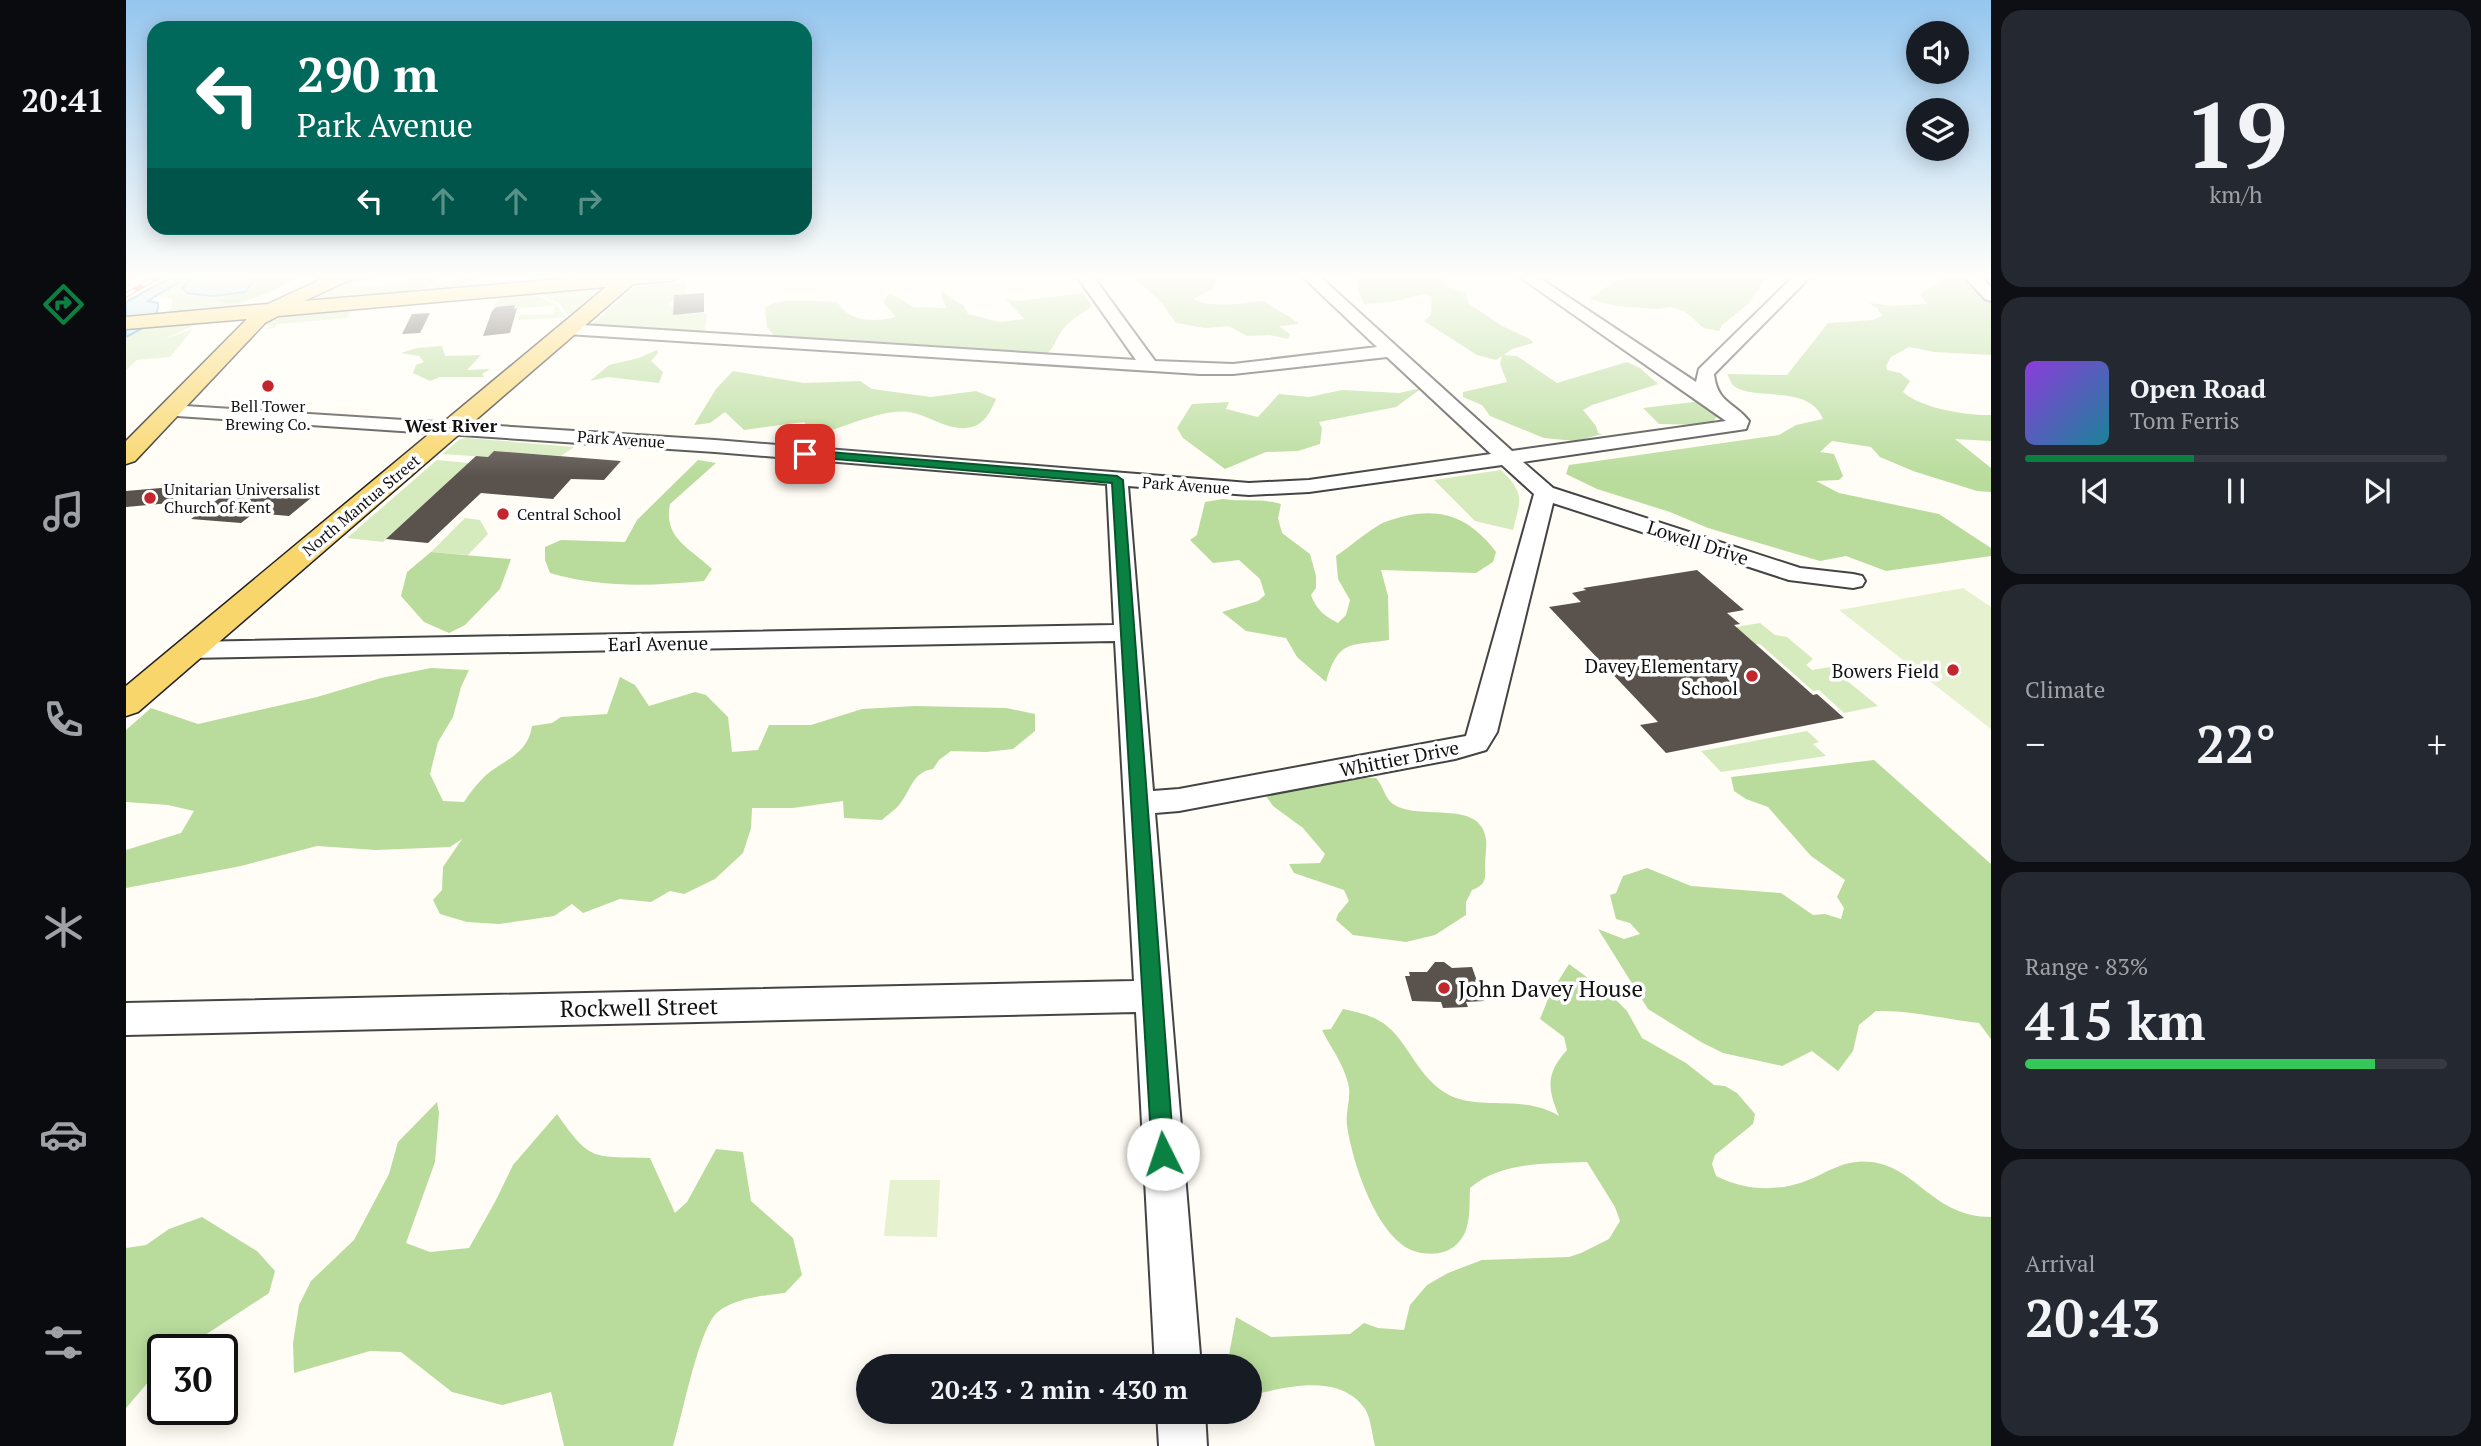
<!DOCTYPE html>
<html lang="en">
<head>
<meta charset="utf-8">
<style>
	body { margin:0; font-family:"PT Serif",serif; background:#242831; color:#f1f3f6; height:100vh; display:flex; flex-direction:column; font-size:26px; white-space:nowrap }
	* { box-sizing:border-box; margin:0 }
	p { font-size:23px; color:#9ea1a6 }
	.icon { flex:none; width:38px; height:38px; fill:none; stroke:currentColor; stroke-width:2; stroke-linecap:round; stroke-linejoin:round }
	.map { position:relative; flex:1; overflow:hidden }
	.details { display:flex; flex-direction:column; gap:10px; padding:10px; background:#0d0f14; width:490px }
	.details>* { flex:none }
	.hud { position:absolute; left:21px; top:21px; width:665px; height:214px; border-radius:21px; box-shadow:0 4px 18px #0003; background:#00695c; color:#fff; overflow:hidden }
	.controls { position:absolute; left:1780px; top:21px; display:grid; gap:14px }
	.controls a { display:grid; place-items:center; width:63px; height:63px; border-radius:50%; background:#171b24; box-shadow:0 4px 18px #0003; font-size:35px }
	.speed { position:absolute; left:21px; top:1334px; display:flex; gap:14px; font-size:35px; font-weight:700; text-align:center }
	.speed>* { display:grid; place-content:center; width:91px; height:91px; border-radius:50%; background:#171b24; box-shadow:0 4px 18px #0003; line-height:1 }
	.speed .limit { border:4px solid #111; border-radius:10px; background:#fff; color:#111 }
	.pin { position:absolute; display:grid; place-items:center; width:60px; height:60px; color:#fff; margin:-30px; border-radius:14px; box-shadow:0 4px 10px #0006 }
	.me { position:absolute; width:77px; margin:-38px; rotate:356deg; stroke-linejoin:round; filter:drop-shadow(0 0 5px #0008) }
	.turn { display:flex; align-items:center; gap:24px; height:147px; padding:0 35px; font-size:32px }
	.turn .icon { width:91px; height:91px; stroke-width:2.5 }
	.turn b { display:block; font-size:49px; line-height:60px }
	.lanes { display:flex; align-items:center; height:66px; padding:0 35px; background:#0003; justify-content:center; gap:35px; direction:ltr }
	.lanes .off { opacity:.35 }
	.big { font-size:52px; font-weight:700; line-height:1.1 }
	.details .widget { flex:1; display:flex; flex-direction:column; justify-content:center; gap:10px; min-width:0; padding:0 24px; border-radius:21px; background:#242831 }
	.details .dial { align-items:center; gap:0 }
	.dial b { font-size:91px; line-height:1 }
	.song { display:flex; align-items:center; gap:21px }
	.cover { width:84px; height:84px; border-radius:10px; background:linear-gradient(135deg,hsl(270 70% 55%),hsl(190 70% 35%)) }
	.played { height:7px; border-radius:4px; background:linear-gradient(90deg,#0b8043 40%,#363941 40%) }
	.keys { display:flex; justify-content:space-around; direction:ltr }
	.heat { display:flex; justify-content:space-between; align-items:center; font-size:38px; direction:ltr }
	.charge { height:10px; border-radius:5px; background:linear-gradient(90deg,#34c759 83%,#363941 0) }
	.trip { position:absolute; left:730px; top:1354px; width:406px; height:70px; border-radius:35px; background:#171b24; box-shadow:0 4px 18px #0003; font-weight:700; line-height:70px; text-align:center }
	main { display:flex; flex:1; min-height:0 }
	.tab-bar { display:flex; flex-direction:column; width:126px; justify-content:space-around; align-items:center; background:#090b0e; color:#9ea1a6 }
	.tab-bar .icon { width:49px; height:49px }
	.tab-bar .active { color:#0b8043 }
	.tab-bar b { font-size:32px; color:#f1f3f6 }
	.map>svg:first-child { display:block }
	.green { fill:#d5ebbd }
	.forest { fill:#b9dc9c }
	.pitch { fill:#e6f2cf }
	.water { fill:#b9e0f7; stroke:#3f96cf; stroke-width:2 }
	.building { fill:#5a524d }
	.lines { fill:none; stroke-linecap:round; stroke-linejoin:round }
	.minor-casing { stroke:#444; stroke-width:4 }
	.major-casing { stroke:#222; stroke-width:3 }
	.minor { fill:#fff; fill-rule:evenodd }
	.major { fill:#f9d66b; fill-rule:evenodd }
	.rail-casing { stroke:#c4262e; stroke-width:5 }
	.rail { stroke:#fff; stroke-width:3.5; stroke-dasharray:10; stroke-linecap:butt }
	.route { fill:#0b8043; stroke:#07532c; stroke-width:2 }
	.poi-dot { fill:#c4262e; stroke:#fff; stroke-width:2.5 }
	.labels { text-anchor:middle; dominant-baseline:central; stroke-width:7; stroke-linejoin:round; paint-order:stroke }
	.far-poi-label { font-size:16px; fill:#111; stroke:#fff; text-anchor:start }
	.far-street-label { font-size:16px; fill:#111; stroke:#fff }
	.far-neighbourhood-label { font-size:18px; font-weight:bold; fill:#111; stroke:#fff }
	.street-label { font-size:19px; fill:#111; stroke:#fff }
	.poi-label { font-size:19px; fill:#111; stroke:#fff; text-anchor:end }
	.near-poi-label { font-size:23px; fill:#111; stroke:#fff; text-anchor:start }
	.near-street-label { font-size:23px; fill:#111; stroke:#fff }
</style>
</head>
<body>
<main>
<nav class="tab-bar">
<b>20:41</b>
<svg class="icon active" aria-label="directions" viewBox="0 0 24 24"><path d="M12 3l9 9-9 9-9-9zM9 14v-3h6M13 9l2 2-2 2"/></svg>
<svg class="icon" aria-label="music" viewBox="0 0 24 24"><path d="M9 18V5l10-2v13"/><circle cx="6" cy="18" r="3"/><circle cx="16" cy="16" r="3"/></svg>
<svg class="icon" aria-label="phone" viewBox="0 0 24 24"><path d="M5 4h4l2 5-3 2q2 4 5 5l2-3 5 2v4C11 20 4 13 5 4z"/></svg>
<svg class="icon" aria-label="climate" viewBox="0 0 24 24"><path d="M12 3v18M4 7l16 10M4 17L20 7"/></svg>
<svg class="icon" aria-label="car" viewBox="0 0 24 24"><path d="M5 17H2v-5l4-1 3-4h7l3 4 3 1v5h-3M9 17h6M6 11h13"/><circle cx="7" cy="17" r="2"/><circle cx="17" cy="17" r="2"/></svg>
<svg class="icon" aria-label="filters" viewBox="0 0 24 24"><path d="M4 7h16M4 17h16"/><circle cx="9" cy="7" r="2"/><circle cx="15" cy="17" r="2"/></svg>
</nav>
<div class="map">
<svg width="1865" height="1446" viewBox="0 0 1865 1446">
	<rect width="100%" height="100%" fill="#fffdf5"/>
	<!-- green -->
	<path class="green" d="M78,275H92L66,278L64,294L132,275H178L38,339L67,329L44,357L11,360L0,370V337L45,309L46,299L33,296L59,278Z
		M236,275L270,276L229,281L225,287H249L298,276L263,293L301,276L312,281L297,290L328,287L307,288L316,281C328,285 339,275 352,275L344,289L178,302L223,296L181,299Z
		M561,282L560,294L543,302V307L548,306L547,315L581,313L578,334L464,326L510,286Z
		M475,289L442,316L433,303L413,295Z
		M409,295L429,304L440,317L392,320L393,315L427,314L429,305L388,309L389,305L368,307L372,298Z
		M225,311L221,318L152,324L148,328L138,329L148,326L141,325L147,318Z
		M341,438L448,447L435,456L369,451L362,457L316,454L334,439Z
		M311,460L343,463L257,542L221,538Z
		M1375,470C1399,494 1395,498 1387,530L1349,521L1308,480Z
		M339,518L354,520L362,534L342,555L305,552Z
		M1634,623L1649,635L1661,637L1687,659L1680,665L1686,670L1704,667L1752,706L1718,713L1693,690L1687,691L1634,644L1623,645L1604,628Z
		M1681,731L1693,742L1687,744L1700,756L1595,772L1575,751Z"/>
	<!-- forest -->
	<path class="forest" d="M132,275H178C154,285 114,312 90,300L119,292Z
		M1088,275L1092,282L1086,289L1067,299C1088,309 1116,303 1138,301C1150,310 1162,314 1173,324L1153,326L1164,334L1162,339L1144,335L1121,336L1103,326L1079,328L1050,323L1034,301L1014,283L1011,276Z
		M1233,275H1314L1322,287L1341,293L1342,303L1376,326L1404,339L1407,343L1386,349L1378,355L1391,356L1431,383L1501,362L1514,368L1532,384L1466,405L1457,410L1470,426L1472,433L1476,434L1450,441L1418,438L1364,416L1356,405L1337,397V392L1381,382L1374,364L1376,356L1370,360L1351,355L1298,321L1305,315L1306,297L1298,294L1265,302L1238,304L1232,291Z
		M1516,275H1638L1640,278L1622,304L1596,325L1593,331L1578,328L1558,311L1545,307L1532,309L1490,306L1464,299L1486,283Z
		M1813,275H1842L1865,300V355L1809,352L1783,347L1765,357L1760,366L1761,370L1774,373L1784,381L1777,392C1794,408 1842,416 1865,415V441L1829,439L1865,468V492L1851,491L1787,471L1754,457L1745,447L1706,441L1694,452L1708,454L1717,476L1713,480L1690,481L1713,493L1813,514L1865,548V556L1760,571L1720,556L1694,561L1582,528L1544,512L1471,489L1440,474L1443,465L1653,435L1670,425L1697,419C1683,382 1623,403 1606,384C1604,381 1603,377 1601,374L1661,375L1702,323L1747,320L1756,316L1751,308L1743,303L1767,306L1801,304L1794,294L1817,280Z
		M817,292L838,306L842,314L873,322L898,319L880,299L892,301L957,293L966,306C957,314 946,318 938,328C930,337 928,350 918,356L651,339L641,327L639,308C656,296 686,302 707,302L712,303C724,323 749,322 770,317L757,302L764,293L788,307L820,308L815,294Z
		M316,346L319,356L355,355L341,370L364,369L356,374L358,377H314L304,381L287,373L290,365L298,362L293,356L275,353L291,348Z
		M531,350L532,353L525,361L537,372L533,383L482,377L464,381L483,365L513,358Z
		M607,371L678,383L734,381L746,389L805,397L850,391L870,399C866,408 861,420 851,425C827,436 805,415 783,412C752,408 703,435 672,440L681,425L678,422L618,430L599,412L584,423L568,425L590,389Z
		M1296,388L1270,407L1193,422L1196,428L1194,444L1172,451L1140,452L1099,469L1057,438L1051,428L1066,404L1103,402L1100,409L1132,417L1153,394L1183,397L1216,390L1273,393Z
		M1576,401L1593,415L1583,425L1533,424L1517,408Z
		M572,460L590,463L544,504C537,539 565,548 586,569L578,581C525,586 475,588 424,573L419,560V547L435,540L499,542L511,520Z
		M1097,499C1117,502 1135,498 1155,504L1152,518L1156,533L1184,554L1190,576V588L1185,595C1191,610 1197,615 1212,623L1220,615L1224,600L1212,579L1210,556C1222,548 1248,526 1259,522C1306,505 1340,512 1370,552L1367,562L1350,573L1255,570L1262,596L1263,640C1223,646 1213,639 1200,682L1171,657L1160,638L1120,631L1096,612L1132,601L1139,595L1134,579L1113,560L1087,563L1064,540L1071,535L1079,502Z
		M305,552L385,559L374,589L339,625L323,633L298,622L275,596L281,572Z
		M305,668L343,670L335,687L327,717L312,742L304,774L317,801L338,802C344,792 352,783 360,775C378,760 402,754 406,726L426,723L435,717L481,714L494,677L509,685L523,706L569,692L580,695L602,717L606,752L632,750L643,725H685L736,709L789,706L880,708L909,714V731L887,749L860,752L825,751L813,760L807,769C786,772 785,791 773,805C769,810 761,815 756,820L718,818L717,801L667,808H626L625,828L617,853L589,879L558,894L544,891L525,902L494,899L457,913L446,904L428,916L373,924L341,922L314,914L307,900L316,890L317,867L336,839L324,847L250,850L191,846L115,866L0,888V850L55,833L68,811L42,805L0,802V730L25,708L72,724L191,697L255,678Z
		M1748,760L1865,864V1039L1853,1023C1817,1019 1785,1010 1750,1011L1733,1025L1727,1051L1712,1071L1686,1051L1656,1066L1597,1053L1575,1042L1522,1009L1472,929L1498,939L1514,934L1504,923L1490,919L1484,895L1490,893L1497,876L1521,868L1565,886L1655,893L1687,915L1699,914L1715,919L1718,908L1711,897L1719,880L1685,856L1642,807L1620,799L1608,791L1605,777Z
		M1239,778H1250C1257,785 1259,799 1267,804C1294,822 1354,798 1360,839C1361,848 1359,857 1359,866C1360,880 1359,885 1346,890L1340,902V915L1309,935L1280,942L1227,935L1210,920L1212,914L1223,901L1218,890L1168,873L1163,864L1194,863L1199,854L1177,828L1147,806L1140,796L1157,790Z
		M1443,964L1485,995L1501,1011L1516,1038L1560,1063L1588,1085L1599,1086L1611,1093L1629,1114L1627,1124L1589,1155L1586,1164L1590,1176C1615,1189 1646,1192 1674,1183C1699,1175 1717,1158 1745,1162C1791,1167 1807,1217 1865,1217V1446H1249C1246,1435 1245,1418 1239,1409C1215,1374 1164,1386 1131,1394L1124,1388V1367L1101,1366L1110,1317L1145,1337L1224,1334L1238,1323L1252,1328L1278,1330L1284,1305L1301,1285L1322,1273L1356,1260L1443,1257L1455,1253L1483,1239L1494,1221L1489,1207L1461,1162C1421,1164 1376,1161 1344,1188C1343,1206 1346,1230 1331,1244C1320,1255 1304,1255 1291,1252C1252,1242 1226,1162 1221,1125C1219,1111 1226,1097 1222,1083C1217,1063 1205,1048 1196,1030L1205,1029L1217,1009C1231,1012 1245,1015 1257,1023C1282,1040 1291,1078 1323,1095C1354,1111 1399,1094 1433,1116C1421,1088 1420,1073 1441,1050L1438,1037L1414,1019L1424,994Z
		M311,1102L313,1113L309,1162L280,1243L304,1252L343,1248L369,1202L387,1165L431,1114C465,1163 467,1156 524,1158L549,1213L561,1202L590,1149L617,1152L625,1201L667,1238L676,1275L659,1293C639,1295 602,1299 588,1316C571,1338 556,1416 547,1446H438L425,1392L376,1405L326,1392L275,1352L244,1351L168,1373L167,1343L173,1305L185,1281L228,1240L263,1174L272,1142Z
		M76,1217L131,1251L149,1271L143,1293L58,1349H37V1365L0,1408V1248L20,1245L43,1229Z"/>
	<!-- pitch -->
	<path class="pitch" d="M1837,588L1865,607V729L1713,610Z
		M764,1180H814L811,1237L758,1236Z"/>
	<!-- water -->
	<path class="water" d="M53,275H78L71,278L132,275L119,292L87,296L61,293L57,288L66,278H59L22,301L32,303C33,323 16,328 0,337V302C12,296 44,276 53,275Z"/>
	<!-- building -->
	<path class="building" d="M578,293V312L547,315L548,295Z
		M389,305L388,309L391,308L384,333L357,336L366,311L370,307Z
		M304,313L294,333L276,334L286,314Z
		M368,451L495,461L478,480L445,479L427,499L355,493L302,543L260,539L350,456L362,457Z
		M58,486L44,503L0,507V491Z
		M133,493L185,498L163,516L128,513L115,523L65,519L95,497L125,499Z
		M1571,570L1618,610L1601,613L1614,624L1608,625L1687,695L1691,694L1718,718L1540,753L1514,725L1532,722L1423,607L1455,602L1446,593L1460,590L1457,588Z
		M1309,962H1318L1326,968L1346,967L1358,1001L1340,1002L1342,1007L1317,1008L1315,1002L1286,1001L1279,976H1284L1283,972H1301Z"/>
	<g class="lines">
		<defs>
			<path id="minor" d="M950,275H966L1029,361L1107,364L1251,347L1175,275H1192L1386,451L1600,421L1391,275H1409L1570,382L1573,369L1669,275H1686L1588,374C1591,403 1608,402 1623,421L1620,429L1397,462L1427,488L1674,568L1727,574L1736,576L1739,581L1736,586L1727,588L1663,580L1427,503L1371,732L1360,750L1329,759L1053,811L1029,813L1075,1367H1029L1010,1012L0,1035V1003L1008,981L989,641L63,658L54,656L50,650L54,644L63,642L988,625L981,484L589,452L36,415L33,411L36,407L43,405L589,440L1123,483L1183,480L1365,454L1261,357L1107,374H1074L441,334L432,329L441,324L1010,360ZM1376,465L1408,494L1340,736L1053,789L1027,791L1002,486L1123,495L1183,492Z
				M1837,275H1853L1865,287V301L1859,299Z
				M1031,1412H1079L1081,1446H1033Z"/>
			<path id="major" d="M204,275H229L226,279L178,301L482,275H556L546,281L507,284L12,712L0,716V686L480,287L152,316L139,323L9,461L0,464V441L121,319L0,329V317L142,304Z"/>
		</defs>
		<!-- minor casing -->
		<use href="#minor" class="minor-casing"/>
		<!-- major casing -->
		<use href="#major" class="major-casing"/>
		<!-- minor -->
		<use href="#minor" class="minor"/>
		<!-- major -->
		<use href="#major" class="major"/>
		<defs>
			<path id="rail" d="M0,280L10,275
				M0,295L35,275"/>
		</defs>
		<!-- rail casing -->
		<use href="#rail" class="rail-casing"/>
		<!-- rail -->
		<use href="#rail" class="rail"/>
	</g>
	<!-- sky -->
	<linearGradient id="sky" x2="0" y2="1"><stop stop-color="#95c6ee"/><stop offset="0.58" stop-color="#fffefa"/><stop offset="1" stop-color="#fffefa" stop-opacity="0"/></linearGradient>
	<rect width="1865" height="477" fill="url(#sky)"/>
	<!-- route -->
	<path class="route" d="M679,450L991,476L997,480L1048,1154L1045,1162L1037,1166L1029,1162L1026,1154L986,483L675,456L674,454Z"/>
	<!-- markers -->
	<g class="poi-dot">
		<circle cx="142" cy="386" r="7"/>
		<circle cx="24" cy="498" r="7"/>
		<circle cx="377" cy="514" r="7"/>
		<circle cx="1827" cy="670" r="7"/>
		<circle cx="1626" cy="676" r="7"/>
		<circle cx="1318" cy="988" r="7"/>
	</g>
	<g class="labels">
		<!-- far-poi labels -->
		<g class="far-poi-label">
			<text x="142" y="406" text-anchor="middle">Bell Tower<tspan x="142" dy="18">Brewing Co.</tspan></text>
			<text x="38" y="489">Unitarian Universalist<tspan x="38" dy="18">Church of Kent</tspan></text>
			<text x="391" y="514">Central School</text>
		</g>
		<!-- far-street labels -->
		<g class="far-street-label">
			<text transform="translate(495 439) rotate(4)">Park Avenue</text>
			<text transform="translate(1060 485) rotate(4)">Park Avenue</text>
			<text transform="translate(235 505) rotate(-40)">North Mantua Street</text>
		</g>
		<!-- far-neighbourhood labels -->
		<g class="far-neighbourhood-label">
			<text x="325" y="425">West River</text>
		</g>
		<!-- street labels -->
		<g class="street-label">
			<text transform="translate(1572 542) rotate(18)">Lowell Drive</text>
			<text transform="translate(532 643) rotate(-1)">Earl Avenue</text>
			<text transform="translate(1273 758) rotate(-11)">Whittier Drive</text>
		</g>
		<!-- poi labels -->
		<g class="poi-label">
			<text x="1612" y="665">Davey Elementary<tspan x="1612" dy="22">School</tspan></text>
			<text x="1813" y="670">Bowers Field</text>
		</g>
		<!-- near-poi labels -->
		<g class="near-poi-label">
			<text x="1332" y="988">John Davey House</text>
		</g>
		<!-- near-street labels -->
		<g class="near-street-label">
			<text transform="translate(513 1007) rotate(-1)">Rockwell Street</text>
		</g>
	</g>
</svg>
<div class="controls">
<a><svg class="icon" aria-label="sound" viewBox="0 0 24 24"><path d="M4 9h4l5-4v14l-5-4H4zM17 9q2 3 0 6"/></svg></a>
<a><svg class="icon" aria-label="layers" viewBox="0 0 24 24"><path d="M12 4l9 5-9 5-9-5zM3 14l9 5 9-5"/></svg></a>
</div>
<div class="speed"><div class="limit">30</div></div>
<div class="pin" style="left:679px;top:454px;background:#d93025"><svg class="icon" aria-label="arrive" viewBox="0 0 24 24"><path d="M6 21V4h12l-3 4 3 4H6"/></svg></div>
<svg class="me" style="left:1037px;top:1154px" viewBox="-20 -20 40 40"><circle r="19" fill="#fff"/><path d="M0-13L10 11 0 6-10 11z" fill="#0b8043"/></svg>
<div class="trip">20:43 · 2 min · 430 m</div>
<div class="hud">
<div class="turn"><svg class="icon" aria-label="left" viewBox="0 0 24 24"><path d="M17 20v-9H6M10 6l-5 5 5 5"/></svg><div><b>290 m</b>Park Avenue</div></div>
<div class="lanes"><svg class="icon" aria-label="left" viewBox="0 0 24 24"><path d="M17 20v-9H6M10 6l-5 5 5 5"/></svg><svg class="icon off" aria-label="ahead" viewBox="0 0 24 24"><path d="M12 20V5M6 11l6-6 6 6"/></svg><svg class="icon off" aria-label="ahead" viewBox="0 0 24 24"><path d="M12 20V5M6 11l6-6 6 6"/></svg><svg class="icon off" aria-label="right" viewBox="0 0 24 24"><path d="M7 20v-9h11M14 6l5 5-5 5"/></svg></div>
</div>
</div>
<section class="details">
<div class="widget dial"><b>19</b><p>km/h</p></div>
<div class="widget">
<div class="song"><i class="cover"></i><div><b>Open Road</b><p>Tom Ferris</p></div></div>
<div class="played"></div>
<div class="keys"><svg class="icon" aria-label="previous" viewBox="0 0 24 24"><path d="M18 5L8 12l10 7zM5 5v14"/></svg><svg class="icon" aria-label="pause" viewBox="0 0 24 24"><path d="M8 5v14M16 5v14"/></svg><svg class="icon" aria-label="next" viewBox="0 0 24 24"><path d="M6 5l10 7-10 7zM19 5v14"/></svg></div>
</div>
<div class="widget"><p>Climate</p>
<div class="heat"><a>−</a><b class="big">22°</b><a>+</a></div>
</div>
<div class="widget"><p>Range · 83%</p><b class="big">415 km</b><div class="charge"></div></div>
<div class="widget"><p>Arrival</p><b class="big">20:43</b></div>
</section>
</main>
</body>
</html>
